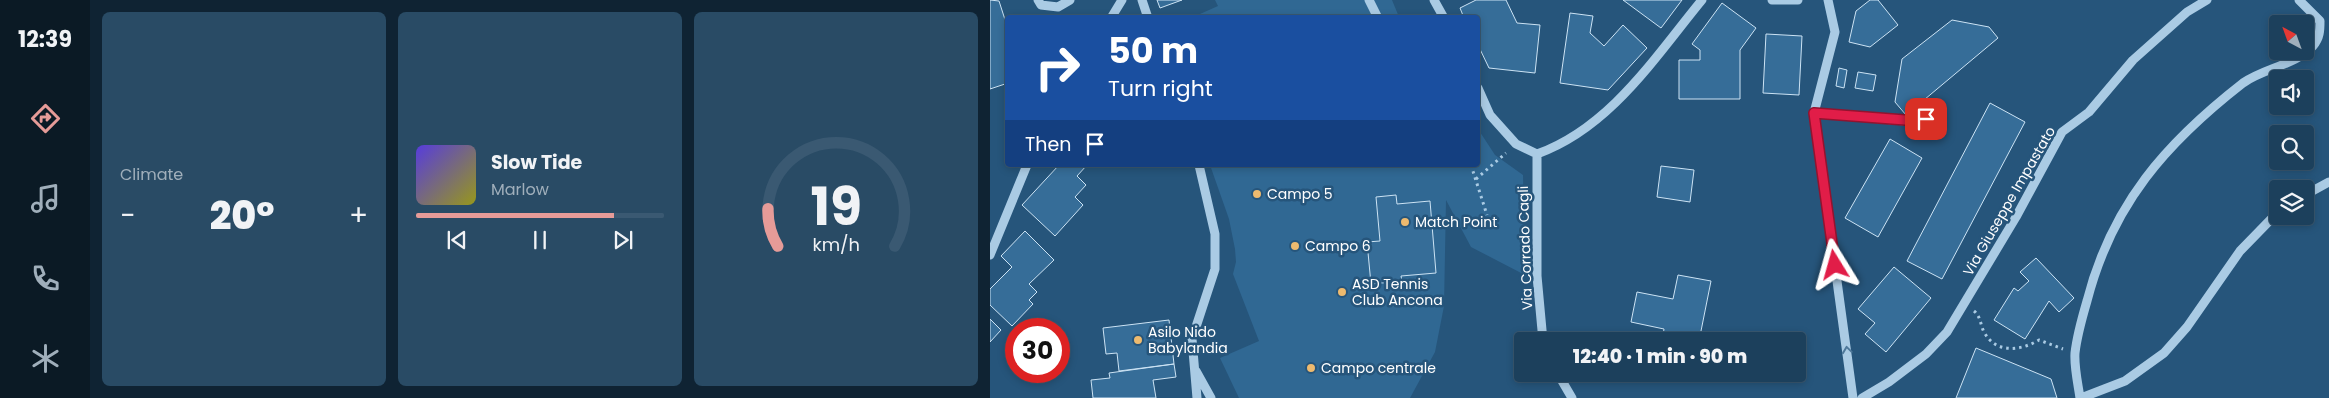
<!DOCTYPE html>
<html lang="en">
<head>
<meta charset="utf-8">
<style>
	body { margin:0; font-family:Poppins,sans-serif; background:#294b65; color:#f1f3f6; height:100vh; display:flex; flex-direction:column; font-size:19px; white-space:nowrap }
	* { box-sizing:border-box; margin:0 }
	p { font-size:16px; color:#a0afbb }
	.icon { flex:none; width:28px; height:28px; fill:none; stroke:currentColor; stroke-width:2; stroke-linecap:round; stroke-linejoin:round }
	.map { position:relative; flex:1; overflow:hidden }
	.side { display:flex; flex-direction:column; gap:12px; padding:12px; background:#0f2333; width:900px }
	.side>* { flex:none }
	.top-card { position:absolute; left:15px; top:15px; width:475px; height:152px; border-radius:5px; box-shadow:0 2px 8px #0003,0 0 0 1px #3a5972; background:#1a4fa0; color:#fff; overflow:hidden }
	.needle { width:32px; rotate:319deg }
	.buttons { position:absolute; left:1279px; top:15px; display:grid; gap:10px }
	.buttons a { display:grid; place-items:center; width:45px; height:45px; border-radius:5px; background:#1c405c; box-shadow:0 2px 8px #0003,0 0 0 1px #3a5972; font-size:25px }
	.speed { position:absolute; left:15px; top:318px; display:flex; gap:10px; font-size:25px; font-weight:700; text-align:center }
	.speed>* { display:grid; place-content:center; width:65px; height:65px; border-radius:50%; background:#1c405c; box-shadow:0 2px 8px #0003,0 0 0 1px #3a5972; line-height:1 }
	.speed .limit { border:8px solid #d22; background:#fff; color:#111 }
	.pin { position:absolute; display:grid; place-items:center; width:42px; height:42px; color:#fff; margin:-21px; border-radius:10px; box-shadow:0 2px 8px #0006 }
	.me { position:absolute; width:55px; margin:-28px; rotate:352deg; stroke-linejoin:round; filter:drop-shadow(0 0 4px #0008) }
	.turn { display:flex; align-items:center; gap:18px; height:105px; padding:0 20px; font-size:22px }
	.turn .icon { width:65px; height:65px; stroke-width:2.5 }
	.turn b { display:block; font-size:35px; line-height:42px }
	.then { display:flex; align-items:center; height:48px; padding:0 20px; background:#0003; gap:10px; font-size:19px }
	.big { font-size:38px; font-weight:800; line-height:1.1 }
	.side .widget { flex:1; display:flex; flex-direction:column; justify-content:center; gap:8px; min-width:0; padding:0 18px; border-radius:8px; background:#294b65 }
	.side .dial { align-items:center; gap:0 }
	.dial svg { height:130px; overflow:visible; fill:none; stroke:#3a5972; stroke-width:7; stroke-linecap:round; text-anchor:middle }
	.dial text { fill:#f1f3f6; stroke:none }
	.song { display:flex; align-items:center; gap:15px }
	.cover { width:60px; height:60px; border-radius:8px; background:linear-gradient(135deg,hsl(250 70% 55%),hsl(60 70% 35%)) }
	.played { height:5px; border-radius:2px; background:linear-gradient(90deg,#e69b98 80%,#3a5972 80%) }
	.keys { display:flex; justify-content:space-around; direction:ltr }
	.heat { display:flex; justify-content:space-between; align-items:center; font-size:28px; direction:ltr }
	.side .tiles { flex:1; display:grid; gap:12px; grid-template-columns:repeat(3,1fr) }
	.trip { position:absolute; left:524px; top:332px; width:292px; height:50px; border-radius:5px; background:#1c405c; box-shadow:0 2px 8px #0003,0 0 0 1px #3a5972; font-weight:800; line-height:50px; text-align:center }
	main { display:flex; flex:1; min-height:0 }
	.dock { display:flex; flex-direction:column; width:90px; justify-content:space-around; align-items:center; background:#0b1a25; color:#a0afbb }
	.dock .icon { width:35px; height:35px }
	.dock .selected { color:#e69b98 }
	.dock b { font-size:22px; color:#f1f3f6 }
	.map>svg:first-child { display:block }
	.green { fill:#306893 }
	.building { fill:#366d98; stroke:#cce3f4 }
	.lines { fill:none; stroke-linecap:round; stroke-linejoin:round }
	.path { stroke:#aacbe4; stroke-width:3; stroke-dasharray:2.5 4; stroke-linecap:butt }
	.minor { stroke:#aacbe4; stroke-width:9 }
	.oneway { stroke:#4e789a }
	.route-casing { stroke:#92132f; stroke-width:12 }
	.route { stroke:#e11d48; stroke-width:9 }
	.poi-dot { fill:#edba6f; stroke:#26557b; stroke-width:2 }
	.labels { text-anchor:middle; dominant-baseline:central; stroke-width:5; stroke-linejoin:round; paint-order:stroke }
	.poi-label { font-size:14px; fill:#fff; stroke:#26557b; text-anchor:start }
	.street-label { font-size:14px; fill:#fff; stroke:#26557b }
</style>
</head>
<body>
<main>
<nav class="dock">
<b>12:39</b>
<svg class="icon selected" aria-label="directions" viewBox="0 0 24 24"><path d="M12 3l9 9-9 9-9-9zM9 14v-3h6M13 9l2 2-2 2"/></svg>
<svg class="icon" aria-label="music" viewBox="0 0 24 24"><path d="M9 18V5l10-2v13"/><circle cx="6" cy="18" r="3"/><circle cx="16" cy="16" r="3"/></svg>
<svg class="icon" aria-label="phone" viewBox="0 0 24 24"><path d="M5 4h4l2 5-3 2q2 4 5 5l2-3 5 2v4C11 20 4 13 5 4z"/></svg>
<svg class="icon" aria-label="climate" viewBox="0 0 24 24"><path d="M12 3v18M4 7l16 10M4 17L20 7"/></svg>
</nav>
<section class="side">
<div class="tiles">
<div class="widget"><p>Climate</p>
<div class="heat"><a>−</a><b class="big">20°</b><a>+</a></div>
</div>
<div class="widget">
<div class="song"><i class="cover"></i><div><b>Slow Tide</b><p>Marlow</p></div></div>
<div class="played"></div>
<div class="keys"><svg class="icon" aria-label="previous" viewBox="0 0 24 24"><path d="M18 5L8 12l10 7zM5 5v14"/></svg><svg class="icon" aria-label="pause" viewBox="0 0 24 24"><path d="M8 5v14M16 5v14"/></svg><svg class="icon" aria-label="next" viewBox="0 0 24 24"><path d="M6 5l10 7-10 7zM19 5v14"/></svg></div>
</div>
<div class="widget dial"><svg viewBox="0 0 100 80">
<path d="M14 69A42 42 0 1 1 86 69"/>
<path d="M14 69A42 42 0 0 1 8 46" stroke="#e69b98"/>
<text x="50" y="56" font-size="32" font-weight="700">19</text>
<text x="50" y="72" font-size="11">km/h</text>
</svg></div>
</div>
</section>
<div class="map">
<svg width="1339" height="398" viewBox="0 0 1339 398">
	<rect width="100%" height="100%" fill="#26557b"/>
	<!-- green -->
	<path class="green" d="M225,0H402L409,17L201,18L228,6Z
		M488,129L505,155L533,175L535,275L481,247L456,200L454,306L445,352L420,398H249L230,358L269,341L243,274L246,262L245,249L239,219L220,165H488Z"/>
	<!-- building -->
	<path class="building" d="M0,0L9,1L18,29V83L0,89Z
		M167,0H192L170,8Z
		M486,0H516L527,23L550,25L545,73L499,68L488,45V18H474L470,8Z
		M633,0H692L671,28Z
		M880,0H888L908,25L880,47L859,42L866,11Z
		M732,3L766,28L750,50V99H689V60H710V50L702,44Z
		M580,13L603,16L600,33L614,46L633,25L657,48L618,90L570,83Z
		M962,20L999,27L1008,38L916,115L905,102L912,59Z
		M776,34L812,36L809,95L773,93Z
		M849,68L857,70L854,88L846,86Z
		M868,72L886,75L883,91L865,88Z
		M1000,103L1035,122L952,279L917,261Z
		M900,139L932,158L888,237L855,218Z
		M69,165H97L87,176L96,185L85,197L93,205L65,236L32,205Z
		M671,166L704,170L700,202L667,197Z
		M406,195L407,204L440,201L446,273L411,276L412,281L381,284L377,242L390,241L386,197Z
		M35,231L64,260L39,284L47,292L39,300L43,304L22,326L0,305V289L22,267L11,256Z
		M1046,258L1084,298L1069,312L1059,301L1035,339L1004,320L1024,288L1028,291L1039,281L1030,272Z
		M904,267L941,298L896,352L875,334L885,323L868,309Z
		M688,275L721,281L709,341H672L674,329L641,322L647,292L683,299Z
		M0,319L11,330L0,342Z
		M179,320L184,364L129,371L127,353L116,354L113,328Z
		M986,348L1061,379L1067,398H966Z
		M184,364L186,377L163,380L166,398H103L101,380L120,378L119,373Z"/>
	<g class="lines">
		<!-- path -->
		<path class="path" d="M481,165L497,215
			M486,179L516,153
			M984,311C991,317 990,324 994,332C1006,354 1030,351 1049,340L1073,349"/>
		<!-- minor -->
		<path class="minor" d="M48,0L51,5L68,7L80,0
			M152,0L158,18
			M379,0L388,18
			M444,0L454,18
			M782,0H808
			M838,0L845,32L824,113L863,398
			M121,18L132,0
			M488,88L500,115L526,144L547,154C620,128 665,57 712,0
			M824,113L915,121L936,119
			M547,154V276L553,341
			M1315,195L1339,182
			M0,255L37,165
			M206,371L221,398
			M568,374L582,398
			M207,398L202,339L225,269V234L209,165
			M872,398L899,382L936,354L957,332L1026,217L1072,132L1099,112L1143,60L1197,12L1217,0
			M1090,398C1088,384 1084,367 1085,353C1087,335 1092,318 1097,301C1122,204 1176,143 1253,83C1274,68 1306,65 1323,46C1330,38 1330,30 1330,21L1309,0
			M1091,398L1135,381L1174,353L1197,327L1250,251L1288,212"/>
	</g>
	<!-- one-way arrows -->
	<defs><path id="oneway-chevron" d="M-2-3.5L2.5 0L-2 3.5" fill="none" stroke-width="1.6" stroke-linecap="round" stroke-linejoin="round" transform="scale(1.25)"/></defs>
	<use class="oneway" href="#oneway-chevron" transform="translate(857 350) rotate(-98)"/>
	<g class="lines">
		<defs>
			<path id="route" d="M845,265L824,113L915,120L936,119"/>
		</defs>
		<!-- route casing -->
		<use href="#route" class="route-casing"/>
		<!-- route -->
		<use href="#route" class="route"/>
	</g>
	<!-- markers -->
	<g class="poi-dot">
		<circle cx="267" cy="194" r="5"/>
		<circle cx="415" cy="222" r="5"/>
		<circle cx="305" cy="246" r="5"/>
		<circle cx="352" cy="292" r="5"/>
		<circle cx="148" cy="340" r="5"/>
		<circle cx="321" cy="368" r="5"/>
	</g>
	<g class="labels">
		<!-- poi labels -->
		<g class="poi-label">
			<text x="277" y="194">Campo 5</text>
			<text x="425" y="222">Match Point</text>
			<text x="315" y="246">Campo 6</text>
			<text x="362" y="284">ASD Tennis<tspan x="362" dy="16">Club Ancona</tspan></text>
			<text x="158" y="332">Asilo Nido<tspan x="158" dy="16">Babylandia</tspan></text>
			<text x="331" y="368">Campo centrale</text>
		</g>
		<!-- street labels -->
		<g class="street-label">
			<text transform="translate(1019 201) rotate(-60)">Via Giuseppe Impastato</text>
			<text transform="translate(535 248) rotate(-92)">Via Corrado Cagli</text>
		</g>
	</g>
</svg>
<div class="buttons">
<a><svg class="needle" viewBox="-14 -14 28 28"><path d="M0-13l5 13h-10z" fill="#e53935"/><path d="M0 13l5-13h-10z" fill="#a0afbb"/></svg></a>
<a><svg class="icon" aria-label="sound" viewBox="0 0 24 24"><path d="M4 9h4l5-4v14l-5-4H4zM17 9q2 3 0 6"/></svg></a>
<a><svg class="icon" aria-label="search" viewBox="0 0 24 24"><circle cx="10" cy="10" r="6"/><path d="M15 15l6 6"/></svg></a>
<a><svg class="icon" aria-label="layers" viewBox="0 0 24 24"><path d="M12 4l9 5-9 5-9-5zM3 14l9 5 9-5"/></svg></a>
</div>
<div class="speed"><div class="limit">30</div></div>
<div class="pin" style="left:936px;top:119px;background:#d93025"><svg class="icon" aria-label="arrive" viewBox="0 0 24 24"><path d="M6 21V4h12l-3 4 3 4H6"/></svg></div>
<svg class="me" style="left:845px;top:265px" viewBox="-20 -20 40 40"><path d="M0-17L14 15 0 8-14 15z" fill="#e11d48" stroke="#fff" stroke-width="4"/></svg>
<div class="trip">12:40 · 1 min · 90 m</div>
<div class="top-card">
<div class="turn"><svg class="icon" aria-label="right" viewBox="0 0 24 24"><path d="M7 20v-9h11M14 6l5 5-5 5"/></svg><div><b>50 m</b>Turn right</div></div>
<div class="then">Then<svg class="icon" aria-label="arrive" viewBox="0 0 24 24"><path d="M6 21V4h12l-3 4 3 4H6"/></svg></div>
</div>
</div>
</main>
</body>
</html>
